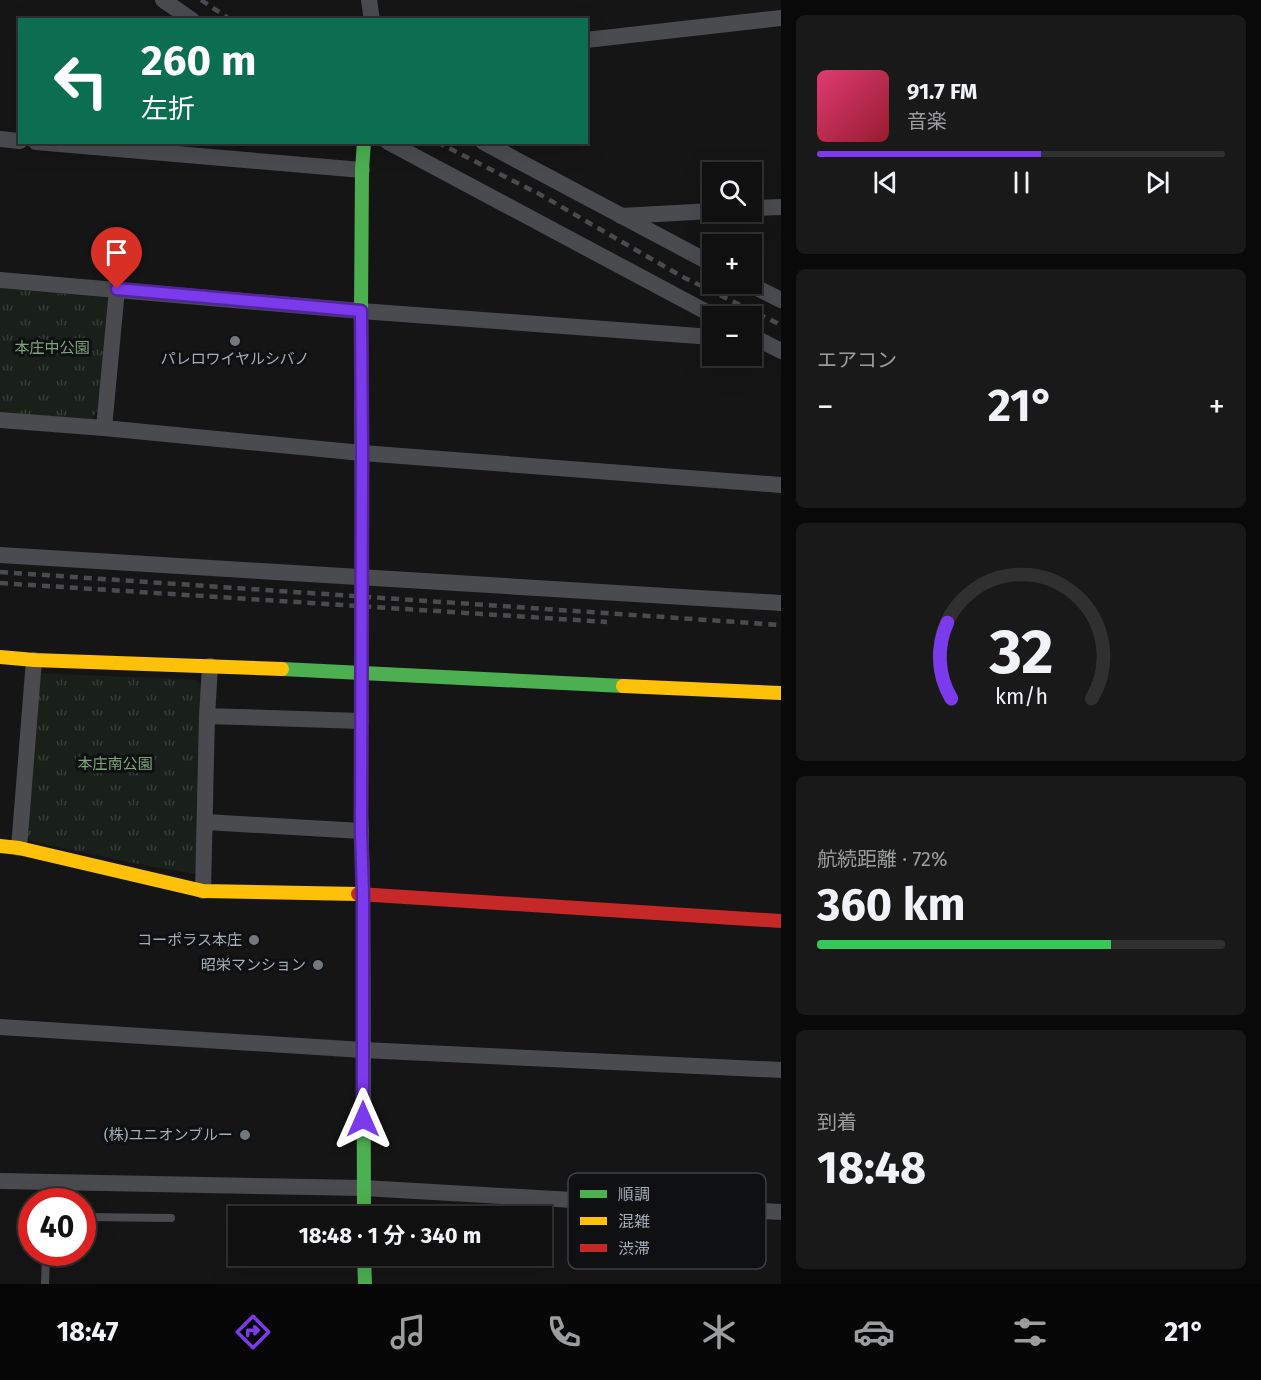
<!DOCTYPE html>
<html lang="ja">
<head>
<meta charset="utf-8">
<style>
	body { margin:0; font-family:"Fira Sans","Noto Sans JP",sans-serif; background:#191919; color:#f1f3f6; height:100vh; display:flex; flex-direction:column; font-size:22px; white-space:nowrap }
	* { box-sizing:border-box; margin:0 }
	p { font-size:20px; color:#9c9d9f }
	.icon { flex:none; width:33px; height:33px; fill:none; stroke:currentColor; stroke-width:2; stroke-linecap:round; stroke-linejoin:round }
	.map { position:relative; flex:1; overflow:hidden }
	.side { display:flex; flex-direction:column; gap:15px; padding:15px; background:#090909; width:480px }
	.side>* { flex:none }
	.banner { position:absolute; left:18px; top:18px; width:570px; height:126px; border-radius:0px; box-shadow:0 6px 24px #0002,0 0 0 2px #303030; background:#0b6e4f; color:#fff; overflow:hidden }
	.fabs { position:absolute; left:702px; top:162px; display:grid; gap:12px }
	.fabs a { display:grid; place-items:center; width:60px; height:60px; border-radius:0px; background:#101010; box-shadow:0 6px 24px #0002,0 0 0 2px #303030; font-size:30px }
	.speed { position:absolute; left:18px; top:1188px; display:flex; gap:12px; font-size:30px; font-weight:700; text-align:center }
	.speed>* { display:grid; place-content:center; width:78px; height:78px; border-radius:50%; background:#101010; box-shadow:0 6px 24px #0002,0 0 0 2px #303030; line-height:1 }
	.speed .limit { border:9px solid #d22; background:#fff; color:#111 }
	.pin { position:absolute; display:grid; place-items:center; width:51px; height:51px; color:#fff; margin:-62px -26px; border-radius:50% 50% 50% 0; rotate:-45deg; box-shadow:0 0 6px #0007 }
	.pin .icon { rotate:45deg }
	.me { position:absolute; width:66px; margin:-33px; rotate:0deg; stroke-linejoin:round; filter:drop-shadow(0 0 4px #0008) }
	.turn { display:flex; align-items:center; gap:21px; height:126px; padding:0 24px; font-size:27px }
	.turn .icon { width:78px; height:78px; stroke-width:2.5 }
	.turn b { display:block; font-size:42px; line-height:51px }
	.big { font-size:45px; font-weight:700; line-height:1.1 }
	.side .tile { flex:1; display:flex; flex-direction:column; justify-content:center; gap:9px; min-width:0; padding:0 21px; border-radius:9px; background:#191919 }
	.side .dial { align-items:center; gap:0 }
	.dial svg { height:156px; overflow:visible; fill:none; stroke:#303030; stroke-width:7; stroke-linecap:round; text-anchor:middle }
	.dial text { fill:#f1f3f6; stroke:none }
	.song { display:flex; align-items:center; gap:18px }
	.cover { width:72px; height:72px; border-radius:9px; background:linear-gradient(135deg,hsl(340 70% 55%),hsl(350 70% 35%)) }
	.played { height:6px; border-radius:3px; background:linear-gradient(90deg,#7c3aed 55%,#303030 55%) }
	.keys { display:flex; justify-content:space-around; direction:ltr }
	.heat { display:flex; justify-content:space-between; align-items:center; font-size:33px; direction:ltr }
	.charge { height:9px; border-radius:4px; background:linear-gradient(90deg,#34c759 72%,#303030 0) }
	.trip { position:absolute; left:228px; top:1206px; width:324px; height:60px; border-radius:0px; background:#101010; box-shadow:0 6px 24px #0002,0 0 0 2px #303030; font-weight:700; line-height:60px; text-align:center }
	.tab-bar { display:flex; height:96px; justify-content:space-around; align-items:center; background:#060606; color:#9c9d9f }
	.tab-bar .icon { width:42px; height:42px }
	.tab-bar .current { color:#7c3aed }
	.tab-bar b { font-size:27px; color:#f1f3f6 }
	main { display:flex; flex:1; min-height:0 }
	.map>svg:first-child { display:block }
	.park { fill:url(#park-tufts) }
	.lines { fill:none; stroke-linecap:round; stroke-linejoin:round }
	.lane { stroke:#494b4f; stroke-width:8 }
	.street { stroke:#494b4f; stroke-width:16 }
	.fast { stroke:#4caf50; stroke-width:14 }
	.slow { stroke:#ffc107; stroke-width:14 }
	.jam { stroke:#c62828; stroke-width:14 }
	.rail { stroke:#494b4e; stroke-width:4.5; stroke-dasharray:8 6; stroke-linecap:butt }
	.route-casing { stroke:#51269a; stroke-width:15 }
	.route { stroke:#7c3aed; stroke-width:10 }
	.poi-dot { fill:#73787f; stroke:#0f1011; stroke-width:2 }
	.labels { text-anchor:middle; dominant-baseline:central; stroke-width:6; stroke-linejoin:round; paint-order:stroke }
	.park-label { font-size:15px; fill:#7da47b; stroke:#0f1011 }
	.poi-label { font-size:15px; fill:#a5adb8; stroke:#0f1011; text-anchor:end }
	.key { fill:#0f1011; stroke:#3c3f43; stroke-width:1.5 }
	.key-label { font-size:16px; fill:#a5adb8 }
</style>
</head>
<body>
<main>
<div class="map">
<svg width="781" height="1284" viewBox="0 0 781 1284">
	<defs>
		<pattern id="park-tufts" width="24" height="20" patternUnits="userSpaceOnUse" patternTransform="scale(1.5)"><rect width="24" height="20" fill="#19201a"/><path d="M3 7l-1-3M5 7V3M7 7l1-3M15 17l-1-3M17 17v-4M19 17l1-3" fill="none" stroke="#373e39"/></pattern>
	</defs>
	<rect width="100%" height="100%" fill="#151516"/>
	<!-- park -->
	<path class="park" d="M0,288L108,298L99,408L91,420L0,412Z
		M37,673L195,680L202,686L198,874L159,868L33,842L22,833Z"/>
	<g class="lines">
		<!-- lane -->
		<path class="lane" d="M82,1217L171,1218
			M45,1284L46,1252"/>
		<!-- street -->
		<path class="street" d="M163,0L192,20
			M369,0L372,20
			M586,40L781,18
			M0,139L20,141
			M36,142L362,170
			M388,142L714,316
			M483,142L712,264
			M752,208L781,207
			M621,216L712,211
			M0,280L361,311L712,337
			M749,284L781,300
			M752,336L781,351
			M0,420L104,428L362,453L781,485
			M104,428L117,289
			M0,555L781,603
			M207,716L361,721
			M206,822L361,831
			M19,848L34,660
			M203,891L207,716L210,666
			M0,1027L363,1050L781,1070
			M0,1181L364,1188L781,1212"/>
		<!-- fast -->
		<path class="fast" d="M362,515L361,311L362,170L364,142
			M282,669L623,686
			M361,814L363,894L364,1216
			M364,1256L365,1284"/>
		<!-- slow -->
		<path class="slow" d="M0,657L34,660L282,669
			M623,686L781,693
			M0,846L19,848L203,891L358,894"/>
		<!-- jam -->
		<path class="jam" d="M361,814L362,515
			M358,894L781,921"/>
		<!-- rail -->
		<path class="rail" d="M201,0L231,20
			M437,142L541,195L681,276L781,325
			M0,572L781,625
			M0,583L607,622"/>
	</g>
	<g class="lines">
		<defs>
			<path id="route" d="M117,289L361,311L362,453L361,831L363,894V1119"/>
		</defs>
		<!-- route casing -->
		<use href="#route" class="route-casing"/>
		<!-- route -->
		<use href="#route" class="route"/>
	</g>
	<!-- markers -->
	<g class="poi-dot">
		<circle cx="235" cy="341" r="6"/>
		<circle cx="254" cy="940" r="6"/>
		<circle cx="318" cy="965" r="6"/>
		<circle cx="245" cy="1135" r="6"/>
	</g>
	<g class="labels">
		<!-- park labels -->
		<g class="park-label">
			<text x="52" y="348">本庄中公園</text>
			<text x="115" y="764">本庄南公園</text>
		</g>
		<!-- poi labels -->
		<g class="poi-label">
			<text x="235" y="359" text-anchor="middle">パレロワイヤルシバノ</text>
			<text x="242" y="940">コーポラス本庄</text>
			<text x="306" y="965">昭栄マンション</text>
			<text x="233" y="1135">(株)ユニオンブルー</text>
		</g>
	</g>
	<!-- legend -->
	<rect x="568" y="1173" width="198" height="96" rx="9" class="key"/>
	<rect x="580" y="1190" width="27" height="8" fill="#4caf50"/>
	<rect x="580" y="1217" width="27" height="8" fill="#ffc107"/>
	<rect x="580" y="1244" width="27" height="8" fill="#c62828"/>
	<g class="key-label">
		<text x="618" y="1200">順調</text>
		<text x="618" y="1227">混雑</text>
		<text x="618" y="1254">渋滞</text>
	</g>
</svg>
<div class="fabs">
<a><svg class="icon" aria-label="search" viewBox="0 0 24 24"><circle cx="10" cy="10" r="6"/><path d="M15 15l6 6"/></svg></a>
<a>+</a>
<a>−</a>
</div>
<div class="speed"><div class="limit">40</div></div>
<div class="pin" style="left:117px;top:289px;background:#d93025"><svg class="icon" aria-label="arrive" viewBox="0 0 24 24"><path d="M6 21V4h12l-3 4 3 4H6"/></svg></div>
<svg class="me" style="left:363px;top:1119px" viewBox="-20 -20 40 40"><path d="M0-17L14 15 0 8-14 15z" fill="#7c3aed" stroke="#fff" stroke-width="4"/></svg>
<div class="trip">18:48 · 1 分 · 340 m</div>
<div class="banner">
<div class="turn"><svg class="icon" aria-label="left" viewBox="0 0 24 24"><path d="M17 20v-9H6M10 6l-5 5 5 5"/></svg><div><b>260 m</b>左折</div></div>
</div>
</div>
<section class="side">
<div class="tile">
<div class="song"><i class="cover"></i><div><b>91.7 FM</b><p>音楽</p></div></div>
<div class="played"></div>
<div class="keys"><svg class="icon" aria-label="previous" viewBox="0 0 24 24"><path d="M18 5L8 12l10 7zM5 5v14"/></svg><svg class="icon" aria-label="pause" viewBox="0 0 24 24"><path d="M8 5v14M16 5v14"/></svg><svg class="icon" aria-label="next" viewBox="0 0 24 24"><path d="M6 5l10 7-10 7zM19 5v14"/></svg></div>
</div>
<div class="tile"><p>エアコン</p>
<div class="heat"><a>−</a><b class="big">21°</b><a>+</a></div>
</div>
<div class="tile dial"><svg viewBox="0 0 100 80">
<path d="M14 69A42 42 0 1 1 86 69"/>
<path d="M14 69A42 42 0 0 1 12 30" stroke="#7c3aed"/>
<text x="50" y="56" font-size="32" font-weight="700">32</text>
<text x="50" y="72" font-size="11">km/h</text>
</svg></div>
<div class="tile"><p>航続距離 · 72%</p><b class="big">360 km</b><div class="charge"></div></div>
<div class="tile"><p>到着</p><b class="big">18:48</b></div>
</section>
</main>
<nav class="tab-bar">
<b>18:47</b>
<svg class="icon current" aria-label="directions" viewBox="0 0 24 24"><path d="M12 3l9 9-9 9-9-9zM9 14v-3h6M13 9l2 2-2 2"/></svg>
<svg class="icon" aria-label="music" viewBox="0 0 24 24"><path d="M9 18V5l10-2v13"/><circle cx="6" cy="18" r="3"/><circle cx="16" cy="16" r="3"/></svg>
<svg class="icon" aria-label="phone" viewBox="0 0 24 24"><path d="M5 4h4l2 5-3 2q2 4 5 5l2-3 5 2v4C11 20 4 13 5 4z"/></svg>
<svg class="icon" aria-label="climate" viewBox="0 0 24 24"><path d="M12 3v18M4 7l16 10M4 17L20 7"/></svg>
<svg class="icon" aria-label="car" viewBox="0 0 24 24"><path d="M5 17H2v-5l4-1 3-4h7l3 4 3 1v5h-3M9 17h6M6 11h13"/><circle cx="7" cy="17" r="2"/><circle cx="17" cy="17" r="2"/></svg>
<svg class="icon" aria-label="filters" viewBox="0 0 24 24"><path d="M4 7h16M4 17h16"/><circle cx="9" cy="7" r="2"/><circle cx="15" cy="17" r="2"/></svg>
<b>21°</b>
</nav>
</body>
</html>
